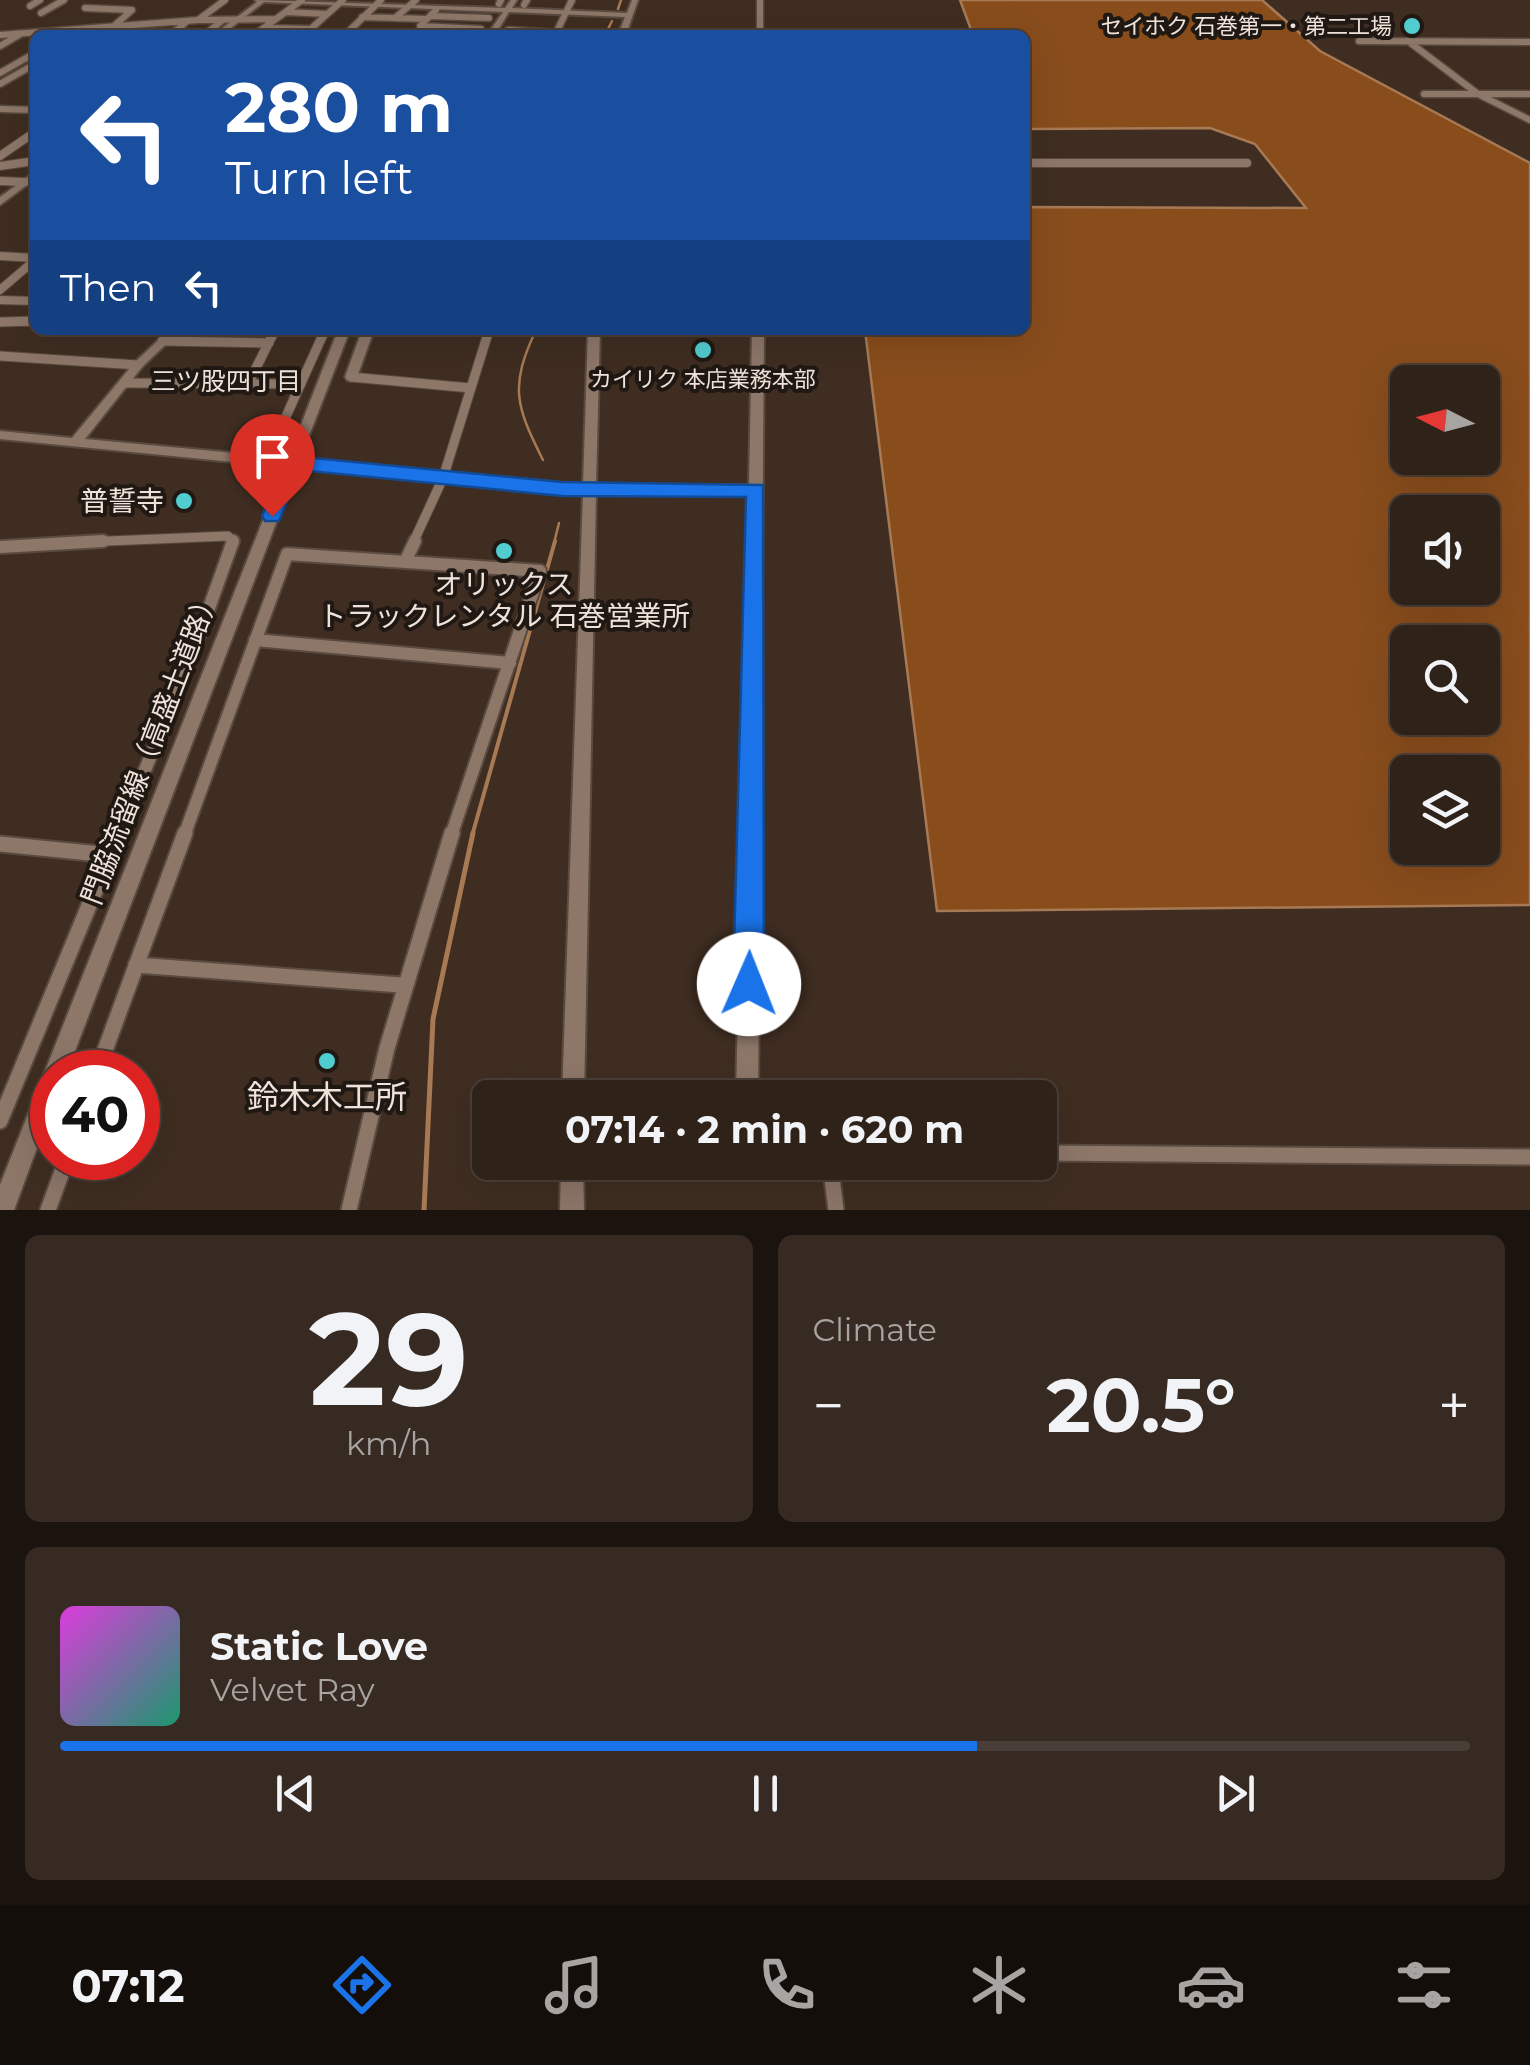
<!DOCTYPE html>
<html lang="en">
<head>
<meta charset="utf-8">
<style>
	body { margin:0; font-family:Montserrat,"Noto Sans JP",sans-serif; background:#372a22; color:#f1f3f6; height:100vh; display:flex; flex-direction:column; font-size:38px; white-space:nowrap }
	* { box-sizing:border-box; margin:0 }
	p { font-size:32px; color:#a7a4a2 }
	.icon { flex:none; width:55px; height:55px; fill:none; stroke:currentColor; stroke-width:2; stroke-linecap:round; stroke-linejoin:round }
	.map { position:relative; height:1210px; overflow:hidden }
	.panel { display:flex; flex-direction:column; gap:25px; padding:25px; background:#1a130e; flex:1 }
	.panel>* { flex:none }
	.hud { position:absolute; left:30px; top:30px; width:1000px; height:305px; border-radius:15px; box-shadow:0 10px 40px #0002,0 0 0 2px #4a3f38; background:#1a4fa0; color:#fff; overflow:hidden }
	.needle { width:65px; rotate:276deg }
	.controls { position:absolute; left:1390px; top:365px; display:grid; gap:20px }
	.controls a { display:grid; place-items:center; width:110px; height:110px; border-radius:15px; background:#2f2219; box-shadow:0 10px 40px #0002,0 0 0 2px #4a3f38; font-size:50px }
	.speed { position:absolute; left:30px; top:1050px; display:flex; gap:20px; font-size:50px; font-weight:700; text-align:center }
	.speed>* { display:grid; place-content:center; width:130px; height:130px; border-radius:50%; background:#2f2219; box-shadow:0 10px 40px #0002,0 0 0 2px #4a3f38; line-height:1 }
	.speed .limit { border:15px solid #d22; background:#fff; color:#111 }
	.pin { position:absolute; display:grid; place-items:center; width:85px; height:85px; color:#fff; margin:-102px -42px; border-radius:50% 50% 50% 0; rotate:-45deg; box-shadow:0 0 10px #0007 }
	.pin .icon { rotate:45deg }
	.me { position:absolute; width:110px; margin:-55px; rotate:1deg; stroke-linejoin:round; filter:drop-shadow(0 0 8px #0008) }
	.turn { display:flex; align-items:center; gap:35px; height:210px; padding:0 30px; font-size:45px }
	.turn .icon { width:130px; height:130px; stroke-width:2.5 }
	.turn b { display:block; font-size:70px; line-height:85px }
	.then { display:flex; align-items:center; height:95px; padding:0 30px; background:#0003; gap:20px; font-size:38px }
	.big { font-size:75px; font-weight:700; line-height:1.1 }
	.panel .card { flex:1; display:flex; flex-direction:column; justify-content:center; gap:15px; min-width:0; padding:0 35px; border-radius:15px; background:#372a22 }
	.panel .dial { align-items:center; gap:0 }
	.dial b { font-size:130px; line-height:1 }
	.song { display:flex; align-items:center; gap:30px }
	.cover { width:120px; height:120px; border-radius:15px; background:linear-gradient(135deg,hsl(300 70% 55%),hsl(160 70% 35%)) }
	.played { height:10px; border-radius:5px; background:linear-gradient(90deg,#1a73e8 65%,#4a3f38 65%) }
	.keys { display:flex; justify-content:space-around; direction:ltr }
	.heat { display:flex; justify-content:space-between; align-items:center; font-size:55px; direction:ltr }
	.panel .tiles { flex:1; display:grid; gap:25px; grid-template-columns:1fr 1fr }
	.card:last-child { grid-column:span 2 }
	.trip { position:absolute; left:472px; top:1080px; width:585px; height:100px; border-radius:15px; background:#2f2219; box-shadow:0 10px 40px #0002,0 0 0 2px #4a3f38; font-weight:700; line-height:100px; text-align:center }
	.dock { display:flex; height:160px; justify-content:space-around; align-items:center; background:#130e0a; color:#a7a4a2 }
	.dock .icon { width:70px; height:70px }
	.dock .active { color:#1a73e8 }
	.dock b { font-size:45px; color:#f1f3f6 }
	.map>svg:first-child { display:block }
	.water { fill:#894d1c; stroke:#a77a55; stroke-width:2.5; fill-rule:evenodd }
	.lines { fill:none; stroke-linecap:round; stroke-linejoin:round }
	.stream-far2 { stroke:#a77a55; stroke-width:2.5 }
	.stream-far1 { stroke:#a77a55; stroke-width:4 }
	.stream { stroke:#a77a55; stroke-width:5 }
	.street-far4-casing { stroke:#5a4a3f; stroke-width:9 }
	.street-far3-casing { stroke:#5a4a3f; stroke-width:10 }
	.street-far2-casing { stroke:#5a4a3f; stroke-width:11 }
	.street-far1-casing { stroke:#5a4a3f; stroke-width:16 }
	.street-casing { stroke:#5a4a3f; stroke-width:19 }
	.secondary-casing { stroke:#5a4a3f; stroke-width:4 }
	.street-far4 { stroke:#8d7769; stroke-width:6 }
	.street-far3 { stroke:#8d7769; stroke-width:8 }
	.street-far2 { stroke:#8d7769; stroke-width:9 }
	.street-far1 { stroke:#8d7769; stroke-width:12 }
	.street { stroke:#8d7769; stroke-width:15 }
	.secondary { fill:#8d7769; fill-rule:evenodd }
	.route { fill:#1a73e8; stroke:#114b97; stroke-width:2.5 }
	.poi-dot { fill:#52cdcf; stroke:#201812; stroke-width:4 }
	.labels { text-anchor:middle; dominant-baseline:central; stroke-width:8; stroke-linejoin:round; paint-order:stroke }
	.far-poi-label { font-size:22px; fill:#eee2da; stroke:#201812; text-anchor:end }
	.far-neighbourhood-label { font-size:25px; fill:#eee2da; stroke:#201812 }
	.poi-label { font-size:28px; fill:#eee2da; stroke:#201812; text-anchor:end }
	.street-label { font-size:28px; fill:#eee2da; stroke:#201812 }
	.near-poi-label { font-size:32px; fill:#eee2da; stroke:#201812 }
</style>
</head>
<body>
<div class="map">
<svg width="1530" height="1210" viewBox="0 0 1530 1210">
	<rect width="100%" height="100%" fill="#3f2d21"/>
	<!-- water -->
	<path class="water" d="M960,0H1262L1320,51L1530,163V905L937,911L865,330H1025V207L1306,208L1255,144L1210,128L1031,129L1025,115V35H973ZM1408,382H1482V458H1408ZM1408,512H1482V588H1408ZM1408,642H1482V718H1408ZM1408,772H1482V848H1408Z"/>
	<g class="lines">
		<!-- stream-far2 -->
		<path class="stream-far2" d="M618,9L621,0
			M605,35L612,21
			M536,330C509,387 516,406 543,460
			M554,543L559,523"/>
		<!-- stream-far1 -->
		<path class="stream-far1" d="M472,836L555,541"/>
		<!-- stream -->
		<path class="stream" d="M424,1210L433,1019L473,833"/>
		<defs>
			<path id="street-far4" d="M760,0V35
				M499,4L501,0
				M524,5L527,0
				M30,6L40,0
				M85,8L132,10L115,25
				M436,10L420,26L481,29
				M286,12L327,14
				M41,13L64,0
				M431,16L489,18
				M362,17L427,19
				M395,18L416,0
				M198,20L276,19
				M265,28L310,29
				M509,30L595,35
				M557,31L572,0
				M0,35L198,20L225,0
				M170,35L188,21
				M204,35L223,20
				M254,35L302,0
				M304,35L343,0
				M345,35L381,0
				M1359,41L1530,42
				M1408,41L1478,94L1530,120
				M0,46L19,35
				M0,73L35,53
				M0,84L35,64
				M1424,94H1530
				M0,109L35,110
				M25,139L35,132"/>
			<path id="street-far3" d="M0,156L29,136
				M1025,163H1247
				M0,166L35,161
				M0,181L25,182
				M0,256L35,258
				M0,290L35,260
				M0,300L35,301"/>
			<path id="street-far2" d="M0,322L35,321
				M162,341L269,343
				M0,356L138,365
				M351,377L471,388
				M125,383L301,384
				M248,384L275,330
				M279,432L325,330
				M61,543L228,536L234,543
				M413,543L443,478L489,330"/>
			<path id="street-far1" d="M0,547L103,541
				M405,562L415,541
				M255,640L510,663
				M118,836L194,650L233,541
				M184,836L287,554L540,571L451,836"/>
			<path id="street" d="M0,844L110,855
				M136,965L401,985
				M97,1072L185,833
				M0,1121L119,833
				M1040,1153L1530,1157
				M830,1162L836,1210
				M48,1210L67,1158
				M349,1210L387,1048L452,833"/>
			<path id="secondary" d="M255,0L505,8L511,0H517L512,8L627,13L632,0H638L626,35H618L625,17L509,12L495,35H487L503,12L264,2L222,35H213L257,2Z
				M506,28L513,30L510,35H502Z
				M35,172V179L0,205V197Z
				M169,330H181L142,367L85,439L288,458L338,330H350L300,459L583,485L588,330H600L596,485H749L752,330H764L758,1098H736L749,495L596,494L584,1098H562L583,494L297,468L67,1072H52V1107L14,1210H0V1185L284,467L0,439V431L72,438L134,363Z
				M362,330H374L357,377L351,381L347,380L345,377Z
				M561,1162H583L584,1210H560Z"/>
		</defs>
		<!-- street-far4 casing -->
		<use href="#street-far4" class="street-far4-casing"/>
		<!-- street-far3 casing -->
		<use href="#street-far3" class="street-far3-casing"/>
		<!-- street-far2 casing -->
		<use href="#street-far2" class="street-far2-casing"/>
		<!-- street-far1 casing -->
		<use href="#street-far1" class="street-far1-casing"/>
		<!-- street casing -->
		<use href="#street" class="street-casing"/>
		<!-- secondary casing -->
		<use href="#secondary" class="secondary-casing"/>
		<!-- street-far4 -->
		<use href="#street-far4" class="street-far4"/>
		<!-- street-far3 -->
		<use href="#street-far3" class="street-far3"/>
		<!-- street-far2 -->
		<use href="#street-far2" class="street-far2"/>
		<!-- street-far1 -->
		<use href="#street-far1" class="street-far1"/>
		<!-- street -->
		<use href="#street" class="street"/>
		<!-- secondary -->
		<use href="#secondary" class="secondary"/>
	</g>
	<!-- route -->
	<path class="route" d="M292,456L562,482L763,485L764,984L760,995L749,999L738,995L733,984L746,497L562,496L300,470L279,521H265L262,516L283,463Z"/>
	<!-- markers -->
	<g class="poi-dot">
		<circle cx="1412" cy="26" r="10"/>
		<circle cx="703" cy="350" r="10"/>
		<circle cx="184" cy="501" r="10"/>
		<circle cx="504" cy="551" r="10"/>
		<circle cx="327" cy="1061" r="10"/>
	</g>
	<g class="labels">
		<!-- far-poi labels -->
		<g class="far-poi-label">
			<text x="1392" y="26">セイホク 石巻第一・第二工場</text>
			<text x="703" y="379" text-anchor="middle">カイリク 本店業務本部</text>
		</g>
		<!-- far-neighbourhood labels -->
		<g class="far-neighbourhood-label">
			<text x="226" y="381">三ツ股四丁目</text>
		</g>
		<!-- poi labels -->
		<g class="poi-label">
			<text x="164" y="501">普誓寺</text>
			<text x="504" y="584" text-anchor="middle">オリックス<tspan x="504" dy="32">トラックレンタル 石巻営業所</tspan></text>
		</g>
		<!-- street labels -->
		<g class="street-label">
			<text transform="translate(150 746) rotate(-69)">門脇流留線（高盛土道路）</text>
		</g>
		<!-- near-poi labels -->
		<g class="near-poi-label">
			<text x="327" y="1096">鈴木木工所</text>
		</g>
	</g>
</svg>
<div class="controls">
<a><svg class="needle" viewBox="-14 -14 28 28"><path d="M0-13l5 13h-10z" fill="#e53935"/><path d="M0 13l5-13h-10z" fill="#a7a4a2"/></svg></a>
<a><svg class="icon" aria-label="sound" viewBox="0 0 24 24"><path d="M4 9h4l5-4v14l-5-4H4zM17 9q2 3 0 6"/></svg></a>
<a><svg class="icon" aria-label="search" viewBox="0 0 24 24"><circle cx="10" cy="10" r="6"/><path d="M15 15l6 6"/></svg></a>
<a><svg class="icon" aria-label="layers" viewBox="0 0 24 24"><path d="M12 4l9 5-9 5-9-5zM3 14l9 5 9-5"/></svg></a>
</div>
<div class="speed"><div class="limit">40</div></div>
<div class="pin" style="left:272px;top:516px;background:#d93025"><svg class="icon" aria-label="arrive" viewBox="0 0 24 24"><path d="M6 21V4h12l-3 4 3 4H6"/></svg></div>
<svg class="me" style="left:749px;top:984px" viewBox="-20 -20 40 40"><circle r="19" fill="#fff"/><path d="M0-13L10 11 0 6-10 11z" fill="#1a73e8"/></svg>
<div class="trip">07:14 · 2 min · 620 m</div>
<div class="hud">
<div class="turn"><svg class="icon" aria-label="left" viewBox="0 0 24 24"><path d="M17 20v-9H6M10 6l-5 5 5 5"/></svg><div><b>280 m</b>Turn left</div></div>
<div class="then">Then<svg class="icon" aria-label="left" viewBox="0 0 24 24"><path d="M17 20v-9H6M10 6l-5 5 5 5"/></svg></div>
</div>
</div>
<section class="panel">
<div class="tiles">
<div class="card dial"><b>29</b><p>km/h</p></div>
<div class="card"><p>Climate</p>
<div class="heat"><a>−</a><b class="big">20.5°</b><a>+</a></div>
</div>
<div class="card">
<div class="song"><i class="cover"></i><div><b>Static Love</b><p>Velvet Ray</p></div></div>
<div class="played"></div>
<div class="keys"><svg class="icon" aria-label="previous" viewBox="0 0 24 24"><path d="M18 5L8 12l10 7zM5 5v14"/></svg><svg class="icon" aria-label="pause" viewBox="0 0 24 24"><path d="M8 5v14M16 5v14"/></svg><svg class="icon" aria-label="next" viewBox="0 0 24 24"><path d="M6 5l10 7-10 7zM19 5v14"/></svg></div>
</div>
</div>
</section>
<nav class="dock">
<b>07:12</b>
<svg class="icon active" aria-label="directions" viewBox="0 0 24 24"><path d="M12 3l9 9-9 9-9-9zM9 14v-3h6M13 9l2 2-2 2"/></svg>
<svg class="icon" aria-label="music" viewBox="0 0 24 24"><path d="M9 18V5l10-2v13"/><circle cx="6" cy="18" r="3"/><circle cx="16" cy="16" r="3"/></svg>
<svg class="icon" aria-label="phone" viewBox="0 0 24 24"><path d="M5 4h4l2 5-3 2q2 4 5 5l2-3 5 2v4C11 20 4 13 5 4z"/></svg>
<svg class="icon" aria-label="climate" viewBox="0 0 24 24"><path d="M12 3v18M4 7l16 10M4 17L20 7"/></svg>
<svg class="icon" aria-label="car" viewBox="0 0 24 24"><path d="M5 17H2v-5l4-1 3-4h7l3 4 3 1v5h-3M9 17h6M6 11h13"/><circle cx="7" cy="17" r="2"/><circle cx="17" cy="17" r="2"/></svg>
<svg class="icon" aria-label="filters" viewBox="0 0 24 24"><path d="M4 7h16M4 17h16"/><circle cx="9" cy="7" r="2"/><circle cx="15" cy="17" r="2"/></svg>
</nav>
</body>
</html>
